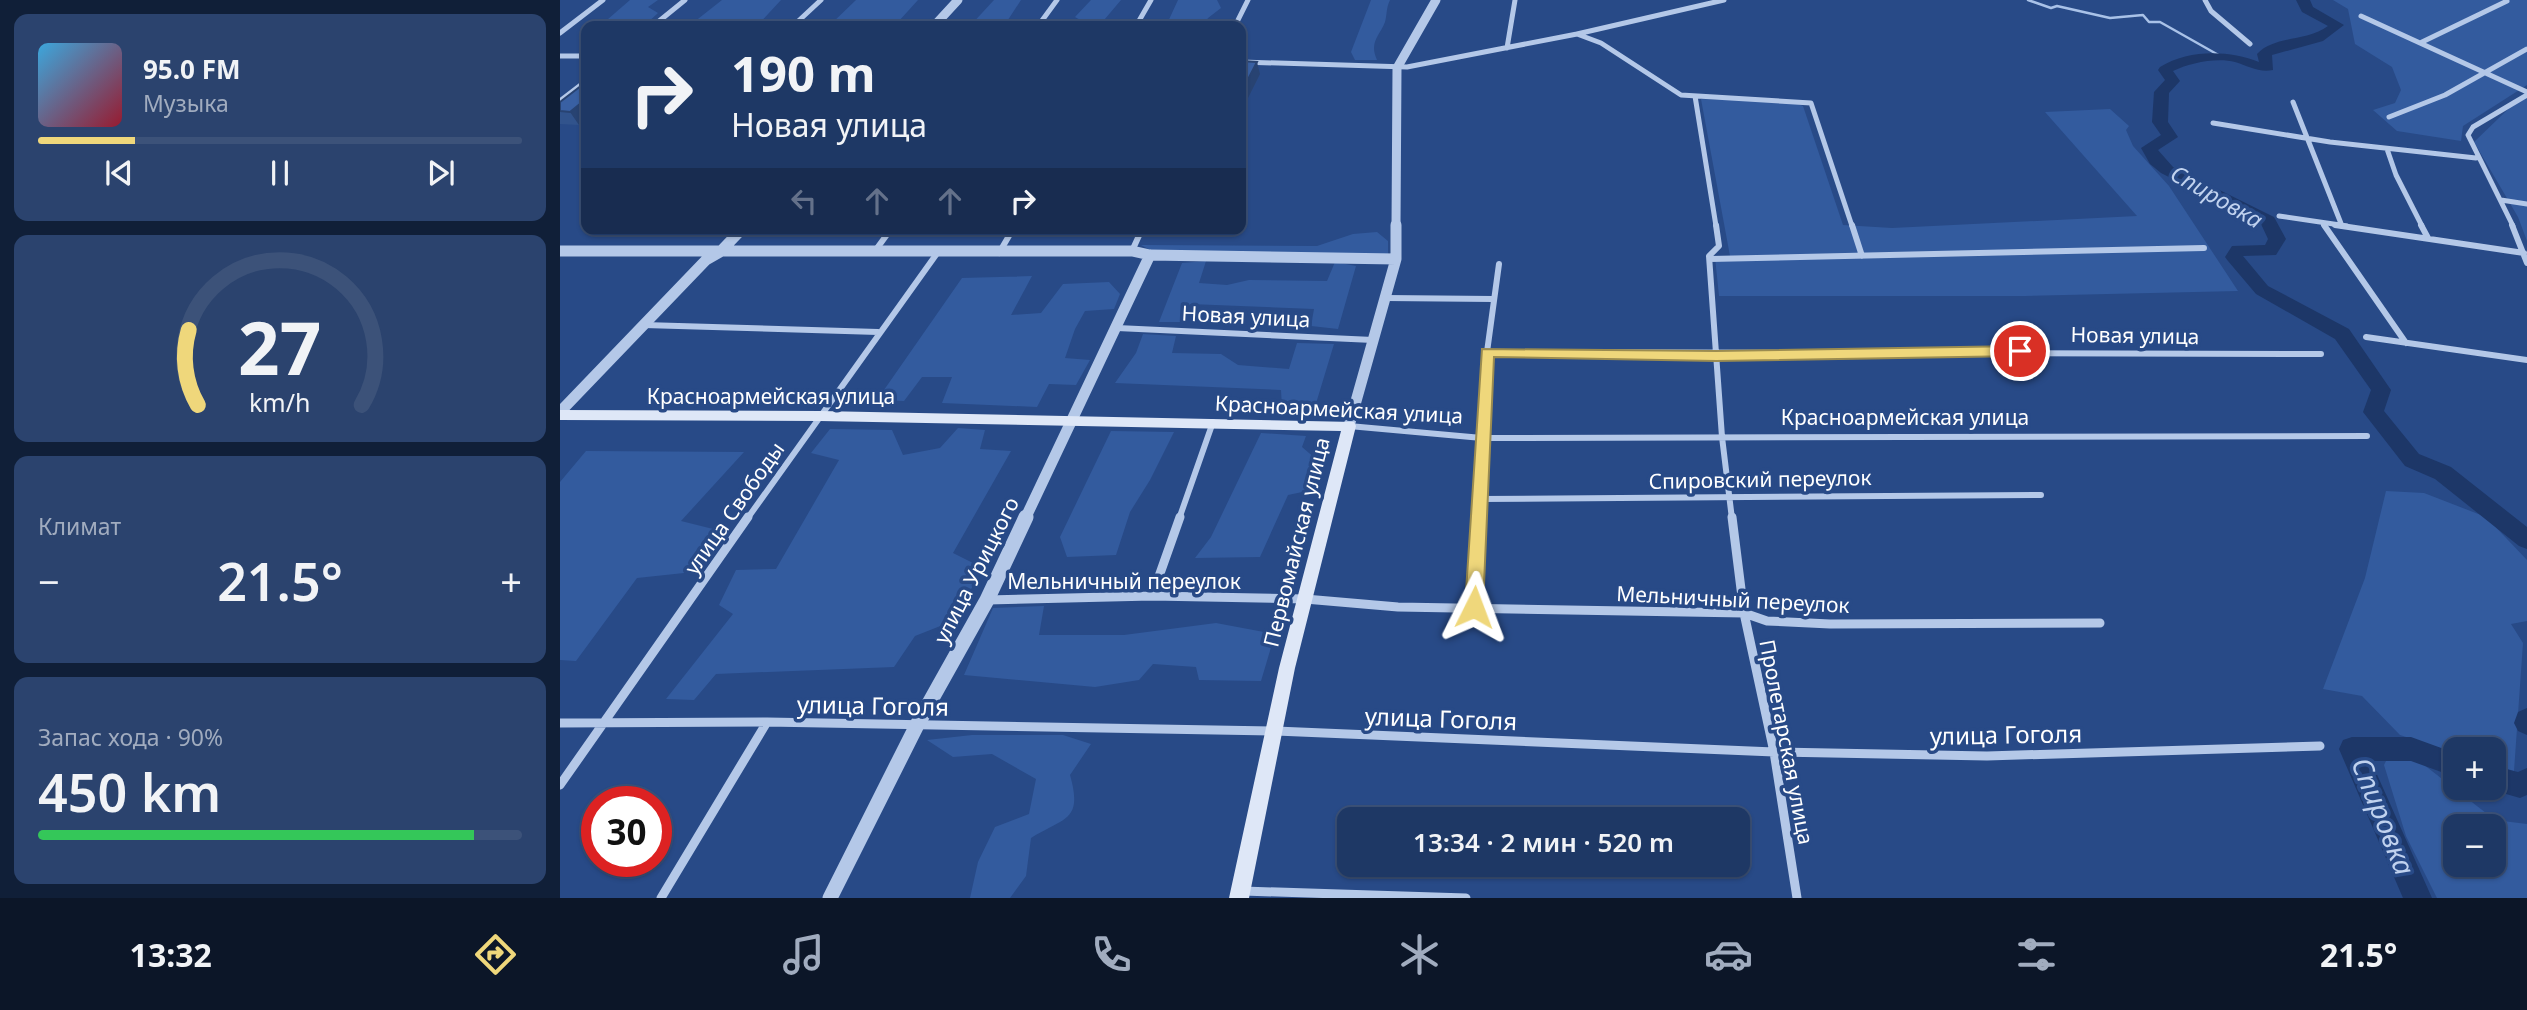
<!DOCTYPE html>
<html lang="ru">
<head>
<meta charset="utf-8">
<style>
	body { margin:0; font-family:"Noto Sans",sans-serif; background:#2b436e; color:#f1f3f6; height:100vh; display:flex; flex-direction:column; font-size:26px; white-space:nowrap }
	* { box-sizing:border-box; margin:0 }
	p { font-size:23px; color:#a1acbf }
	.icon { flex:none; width:38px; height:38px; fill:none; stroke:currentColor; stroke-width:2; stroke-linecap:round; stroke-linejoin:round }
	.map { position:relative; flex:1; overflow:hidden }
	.side { display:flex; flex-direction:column; gap:14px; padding:14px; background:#101f38; width:560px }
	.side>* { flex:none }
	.top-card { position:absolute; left:21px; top:21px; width:665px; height:214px; border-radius:14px; box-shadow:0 2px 5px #0004,0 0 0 2px #3c5279; background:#1e3865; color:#f1f3f6; overflow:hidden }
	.controls { position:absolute; left:1883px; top:737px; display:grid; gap:14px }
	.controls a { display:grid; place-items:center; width:63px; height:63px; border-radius:14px; background:#1e3865; box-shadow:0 2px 5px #0004,0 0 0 2px #3c5279; font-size:35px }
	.speed { position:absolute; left:21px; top:786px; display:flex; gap:14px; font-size:35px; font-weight:700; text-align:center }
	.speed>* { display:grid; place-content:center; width:91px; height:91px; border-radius:50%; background:#1e3865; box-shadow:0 2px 5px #0004,0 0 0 2px #3c5279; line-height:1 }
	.speed .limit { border:10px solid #d22; background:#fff; color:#111 }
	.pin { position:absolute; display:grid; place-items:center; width:60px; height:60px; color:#fff; margin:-30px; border:4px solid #fff; border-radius:50%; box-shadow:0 2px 7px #0007 }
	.me { position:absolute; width:77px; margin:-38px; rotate:3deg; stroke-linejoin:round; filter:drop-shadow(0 0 5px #0008) }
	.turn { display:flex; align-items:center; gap:24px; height:147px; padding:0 35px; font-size:32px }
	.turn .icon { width:91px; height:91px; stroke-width:2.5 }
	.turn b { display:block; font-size:49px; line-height:60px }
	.lanes { display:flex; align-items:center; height:66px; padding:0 35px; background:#0003; justify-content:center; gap:35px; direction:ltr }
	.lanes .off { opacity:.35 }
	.big { font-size:52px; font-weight:600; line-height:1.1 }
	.side .tile { flex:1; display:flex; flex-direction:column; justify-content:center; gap:10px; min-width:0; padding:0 24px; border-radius:14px; background:#2b436e }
	.side .dial { align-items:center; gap:0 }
	.dial svg { height:182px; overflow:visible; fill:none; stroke:#3c5279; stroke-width:7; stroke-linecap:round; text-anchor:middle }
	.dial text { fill:#f1f3f6; stroke:none }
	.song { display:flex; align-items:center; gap:21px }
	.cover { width:84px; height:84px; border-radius:10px; background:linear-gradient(135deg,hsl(200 70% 55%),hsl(350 70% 35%)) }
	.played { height:7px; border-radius:4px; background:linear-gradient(90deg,#efd77b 20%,#3c5279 20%) }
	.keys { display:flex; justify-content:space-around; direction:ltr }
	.heat { display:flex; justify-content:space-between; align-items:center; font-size:38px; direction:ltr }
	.charge { height:10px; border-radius:5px; background:linear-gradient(90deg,#34c759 90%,#3c5279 0) }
	.trip { position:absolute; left:777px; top:807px; width:413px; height:70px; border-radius:14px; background:#1e3865; box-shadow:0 2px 5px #0004,0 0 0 2px #3c5279; font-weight:600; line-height:70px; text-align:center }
	.menu { display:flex; height:112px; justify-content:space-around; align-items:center; background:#0c1628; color:#a1acbf }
	.menu .icon { width:49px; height:49px }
	.menu .active { color:#efd77b }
	.menu b { font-size:32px; color:#f1f3f6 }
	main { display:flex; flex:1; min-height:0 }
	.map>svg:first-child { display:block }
	.green { fill:#335b9e; fill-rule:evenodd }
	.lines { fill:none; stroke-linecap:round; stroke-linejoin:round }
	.stream { stroke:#a9c2e8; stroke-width:2.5 }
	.river { fill:#1d3768; fill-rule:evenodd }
	.minor-far2 { stroke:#b4c8e8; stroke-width:5 }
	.minor-far1 { stroke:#b4c8e8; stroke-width:6 }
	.minor { stroke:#b4c8e8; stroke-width:9 }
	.tertiary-far2 { stroke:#b4c8e8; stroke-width:9 }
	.tertiary-far1 { stroke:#b4c8e8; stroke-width:11 }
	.tertiary { stroke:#b4c8e8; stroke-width:15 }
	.secondary { fill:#dee7f7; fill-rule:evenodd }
	.wall { fill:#31538c }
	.shaded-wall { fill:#284372 }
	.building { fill:#3960a3; stroke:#284372; stroke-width:2 }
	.route { fill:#efd77b; stroke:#9b8c50; stroke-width:2 }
	.labels { text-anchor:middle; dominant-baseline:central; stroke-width:7; stroke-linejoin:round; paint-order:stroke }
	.street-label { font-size:21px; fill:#fff; stroke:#284a87 }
	.water-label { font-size:23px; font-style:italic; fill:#c0d2ef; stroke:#284a87 }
	.near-street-label { font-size:24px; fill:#fff; stroke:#284a87 }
	.near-water-label { font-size:28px; font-style:italic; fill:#c0d2ef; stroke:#284a87 }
</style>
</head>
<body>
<main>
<section class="side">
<div class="tile">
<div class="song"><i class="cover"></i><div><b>95.0 FM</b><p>Музыка</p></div></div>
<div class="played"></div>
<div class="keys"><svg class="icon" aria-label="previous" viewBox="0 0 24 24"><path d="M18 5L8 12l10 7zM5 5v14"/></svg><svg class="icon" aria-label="pause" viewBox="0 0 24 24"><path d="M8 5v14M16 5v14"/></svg><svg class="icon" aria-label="next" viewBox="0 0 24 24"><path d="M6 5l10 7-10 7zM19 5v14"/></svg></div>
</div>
<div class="tile dial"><svg viewBox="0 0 100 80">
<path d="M14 69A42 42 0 1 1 86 69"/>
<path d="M14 69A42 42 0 0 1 10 36" stroke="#efd77b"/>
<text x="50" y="56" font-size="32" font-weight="700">27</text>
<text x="50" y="72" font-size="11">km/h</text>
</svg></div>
<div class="tile"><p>Климат</p>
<div class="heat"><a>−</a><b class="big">21.5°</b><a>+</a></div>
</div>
<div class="tile"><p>Запас хода · 90%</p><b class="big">450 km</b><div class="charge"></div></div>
</section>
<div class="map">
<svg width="1967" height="898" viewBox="0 0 1967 898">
	<rect width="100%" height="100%" fill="#284a87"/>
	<!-- green -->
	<path class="green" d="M70,0H98L88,7L98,13L86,24L40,26Z
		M162,0H221L197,26H129Z
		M296,0H358L338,22L349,26H269Z
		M434,0H461L444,26H410Z
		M531,0H561L539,26H518L522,21L515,17Z
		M618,0H657L661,8L648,18L643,26H606Z
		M811,0H830C826,8 827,15 825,22C819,37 809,42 817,60H795L791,52Z
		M1773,0H1967V85L1903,126L1901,141L1837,131L1813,110L1835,103L1841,90L1832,67L1795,44L1788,9Z
		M1967,91V241L1958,217L1914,142Z
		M1141,99L1234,102L1243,106L1283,225L1332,228L1577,216L1485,112L1550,109L1569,126L1566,130L1573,146L1609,186L1678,291L1465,296H1159L1155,257L1170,256Z
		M817,232L828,241V255L592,251L581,245L757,246L793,234Z
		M646,261L639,283L667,285L689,280L767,281L775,262L796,266L778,329L751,326L754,309L630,304L620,322H599L622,263Z
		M472,276L451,315L481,313L503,284L549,282L560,294L554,309L525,311L515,329L505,358L530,360L516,385L489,384L477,407L382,403L392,377H362L344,401L317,400L402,278Z
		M583,334L616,336L612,353L661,354L678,365L729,369L737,343L774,344L754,410L722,408L721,390L555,383L576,353Z
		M398,428L425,430L420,449L451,451L393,553L423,568L393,621L355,636L334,667L156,674L134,700L106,699L173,614L159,605L176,570L216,569L279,460L251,453L270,429L332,430L343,455L380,448Z
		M551,431L614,432L590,480L570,512L556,555L507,557L500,537Z
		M701,433L746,436L742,447L756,459L747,491L728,495L700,557L635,558L651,537Z
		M26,451L184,452L121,521L161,531L124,573L77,578L16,661L0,660V482Z
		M1826,491L1864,493L1926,517L1967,560V621L1951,624L1963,643L1954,771L1934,765V749H1895V753L1840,735L1802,696L1763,689L1805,578Z
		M484,606L479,635H564L656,623L715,634L701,681L639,680L636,667L593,664L579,680L535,687L404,675L433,608Z
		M412,735H503L531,744L510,775C523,821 505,817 471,838L466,876L450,898H410L418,862L435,827L469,814L476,779L432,754L393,757L367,740Z
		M1830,753L1850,754L1935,820L1967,824V898H1877L1846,836L1824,765ZM1895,826H1934V864H1895Z"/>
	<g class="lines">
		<!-- stream -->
		<path class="stream" d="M1468,0L1491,8L1497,6L1550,18L1583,15L1589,22H1600L1662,57"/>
		<!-- river -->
		<path class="river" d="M1736,0H1750L1753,7L1784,25L1763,41L1712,55L1713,70C1699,73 1688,66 1675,62C1657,57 1629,63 1613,71L1620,81L1609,93L1608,122L1618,137L1598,150L1613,167L1714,217L1726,239L1716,255L1683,256L1708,286L1789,329L1831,390L1824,411L1859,454L1891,467L1967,527V549L1959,546L1875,479L1845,466L1803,412L1811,390L1775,339L1696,294L1668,261L1665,257L1672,246L1705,245L1708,239L1701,224L1601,173L1590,164L1581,148L1601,135L1592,122L1594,92L1605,80L1598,70L1600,67C1629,49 1669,50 1699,62L1697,54C1715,35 1747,42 1768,26L1742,12Z
			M1967,708V735L1958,731L1954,723L1958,712Z
			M1792,737H1851L1895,753V777L1851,761H1811L1872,898H1843L1779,749L1783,740Z
			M1934,766L1958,772L1967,768V795L1960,798L1925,788H1934Z"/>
		<!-- minor-far2 -->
		<path class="minor-far2" d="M1645,0L1651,11L1690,44
			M1801,16L1967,92
			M93,26L125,0
			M233,26L261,0
			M478,26L497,0
			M576,26L591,0
			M675,26L688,0
			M0,33L43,0
			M1017,34L1164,0
			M1860,43L1947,1
			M947,48L955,0
			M0,56H26
			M681,62L847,67L1017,34L1041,43L1121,95L1251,103L1292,226
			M1135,96L1156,226
			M0,101L26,81
			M1733,102L1782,226
			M1829,117L1885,95L1967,49
			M1653,123L1770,142L1916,158
			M1827,149L1836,175L1862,226
			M1941,200L1967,204
			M1719,216L1787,226
			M1763,223L1765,226
			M1953,226L1908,135L1913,127L1967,95"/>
		<!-- minor-far1 -->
		<path class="minor-far1" d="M1156,225L1159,246L1149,256L1162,437L1172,519
			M1292,225L1302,256
			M1764,225L1846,343
			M1775,225L1964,253
			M1861,225L1868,238
			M1952,225L1967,263
			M315,251L331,229
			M572,251L582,229
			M439,253L453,229
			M1150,259L1644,248
			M826,298L933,299
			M84,325L318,332
			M557,328L813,340
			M1806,337L1967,360
			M927,352L1761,354
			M789,426L922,438L1807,436
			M919,499L1481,495
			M187,519L378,252
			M619,519L653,422
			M918,519L927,352L939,264"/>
		<!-- minor -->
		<path class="minor" d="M1172,517L1184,613L1214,752L1237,898
			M592,596L620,517
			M427,600L592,596L745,599L838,607L1184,613L1207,621L1270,624L1540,623
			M914,607L919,517
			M0,723L207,722L716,731L1214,752L1427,756L1760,746
			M0,785L188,517
			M683,891L906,898
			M101,898L207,722"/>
		<!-- tertiary-far2 -->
		<path class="tertiary-far2" d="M374,26L398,0
			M836,226L837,68L876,0"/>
		<!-- tertiary-far1 -->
		<path class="tertiary-far1" d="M0,251H572L590,255L836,259
			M0,412L146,260L160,252L182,229
			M789,426L836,259V225
			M465,519L590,255"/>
		<!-- tertiary -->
		<path class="tertiary" d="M270,898L357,725L427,600L466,517"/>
		<!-- secondary -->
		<path class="secondary" d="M0,410L260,411L794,422L796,426L735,668L689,898H669L719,668L781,431L260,421L0,420Z"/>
	</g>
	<!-- wall -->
	<path class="wall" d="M26,82L19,125L0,124V102Z"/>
	<!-- shaded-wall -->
	<path class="shaded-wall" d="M697,62L700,74L681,112V93Z
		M26,99V119L19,125L10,112Z
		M26,176V184L21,177Z"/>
	<!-- building -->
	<path class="building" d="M681,61L697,62L681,93Z
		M26,82V99L10,112L0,111V102Z"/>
	<!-- route -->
	<path class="route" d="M1460,346L1467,351L1460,356L1156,361L934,357L923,607L914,615L905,607L922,349L1156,351Z"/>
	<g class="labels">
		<!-- street labels -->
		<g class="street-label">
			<text transform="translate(686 316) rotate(3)">Новая улица</text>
			<text transform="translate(1575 335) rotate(1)">Новая улица</text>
			<text x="211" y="396">Красноармейская улица</text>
			<text transform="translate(779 409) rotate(3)">Красноармейская улица</text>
			<text x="1345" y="417">Красноармейская улица</text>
			<text transform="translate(1200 479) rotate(-1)">Спировский переулок</text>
			<text transform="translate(174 508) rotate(-55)">улица Свободы</text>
			<text transform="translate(736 542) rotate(-76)">Первомайская улица</text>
			<text transform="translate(416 570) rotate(-63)">улица Урицкого</text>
			<text x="564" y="581">Мельничный переулок</text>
			<text transform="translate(1173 599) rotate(3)">Мельничный переулок</text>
			<text transform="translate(1227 742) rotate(79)">Пролетарская улица</text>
		</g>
		<!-- water labels -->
		<g class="water-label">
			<text transform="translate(1657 196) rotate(30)">Спировка</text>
		</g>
		<!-- near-street labels -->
		<g class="near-street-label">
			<text transform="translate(313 705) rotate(1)">улица Гоголя</text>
			<text transform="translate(881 718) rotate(2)">улица Гоголя</text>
			<text transform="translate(1446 734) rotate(-1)">улица Гоголя</text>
		</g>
		<!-- near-water labels -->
		<g class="near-water-label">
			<text transform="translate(1824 816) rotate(68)">Спировка</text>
		</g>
	</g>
</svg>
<div class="controls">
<a>+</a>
<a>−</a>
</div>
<div class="speed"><div class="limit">30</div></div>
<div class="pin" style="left:1460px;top:351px;background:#d93025"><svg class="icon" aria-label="arrive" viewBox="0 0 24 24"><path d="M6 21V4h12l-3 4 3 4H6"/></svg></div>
<svg class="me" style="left:914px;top:607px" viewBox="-20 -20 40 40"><path d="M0-17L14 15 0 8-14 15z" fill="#efd77b" stroke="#fff" stroke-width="4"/></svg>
<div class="trip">13:34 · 2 мин · 520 m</div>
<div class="top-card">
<div class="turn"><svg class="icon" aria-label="right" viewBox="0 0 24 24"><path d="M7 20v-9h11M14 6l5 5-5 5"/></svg><div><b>190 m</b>Новая улица</div></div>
<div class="lanes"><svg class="icon off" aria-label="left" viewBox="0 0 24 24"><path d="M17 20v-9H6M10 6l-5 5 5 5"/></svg><svg class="icon off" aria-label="ahead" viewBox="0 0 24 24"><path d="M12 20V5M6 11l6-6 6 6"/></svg><svg class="icon off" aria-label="ahead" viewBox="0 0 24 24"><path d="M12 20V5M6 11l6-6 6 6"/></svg><svg class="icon" aria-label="right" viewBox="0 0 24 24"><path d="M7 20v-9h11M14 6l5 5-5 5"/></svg></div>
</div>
</div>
</main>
<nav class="menu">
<b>13:32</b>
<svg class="icon active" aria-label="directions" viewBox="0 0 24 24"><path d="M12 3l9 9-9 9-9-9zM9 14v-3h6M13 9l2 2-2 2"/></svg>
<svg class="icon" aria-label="music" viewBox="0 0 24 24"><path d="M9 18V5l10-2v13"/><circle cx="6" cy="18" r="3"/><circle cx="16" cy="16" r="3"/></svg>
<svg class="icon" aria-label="phone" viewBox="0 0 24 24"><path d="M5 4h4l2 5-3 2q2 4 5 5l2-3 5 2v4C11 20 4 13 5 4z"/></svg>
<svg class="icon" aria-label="climate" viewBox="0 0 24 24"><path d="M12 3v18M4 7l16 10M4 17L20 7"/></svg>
<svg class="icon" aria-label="car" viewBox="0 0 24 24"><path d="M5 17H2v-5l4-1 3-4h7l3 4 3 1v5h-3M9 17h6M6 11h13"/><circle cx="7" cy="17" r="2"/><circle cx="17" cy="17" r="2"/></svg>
<svg class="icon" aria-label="filters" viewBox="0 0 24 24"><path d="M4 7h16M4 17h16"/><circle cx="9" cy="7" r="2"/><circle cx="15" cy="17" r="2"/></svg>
<b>21.5°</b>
</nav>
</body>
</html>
